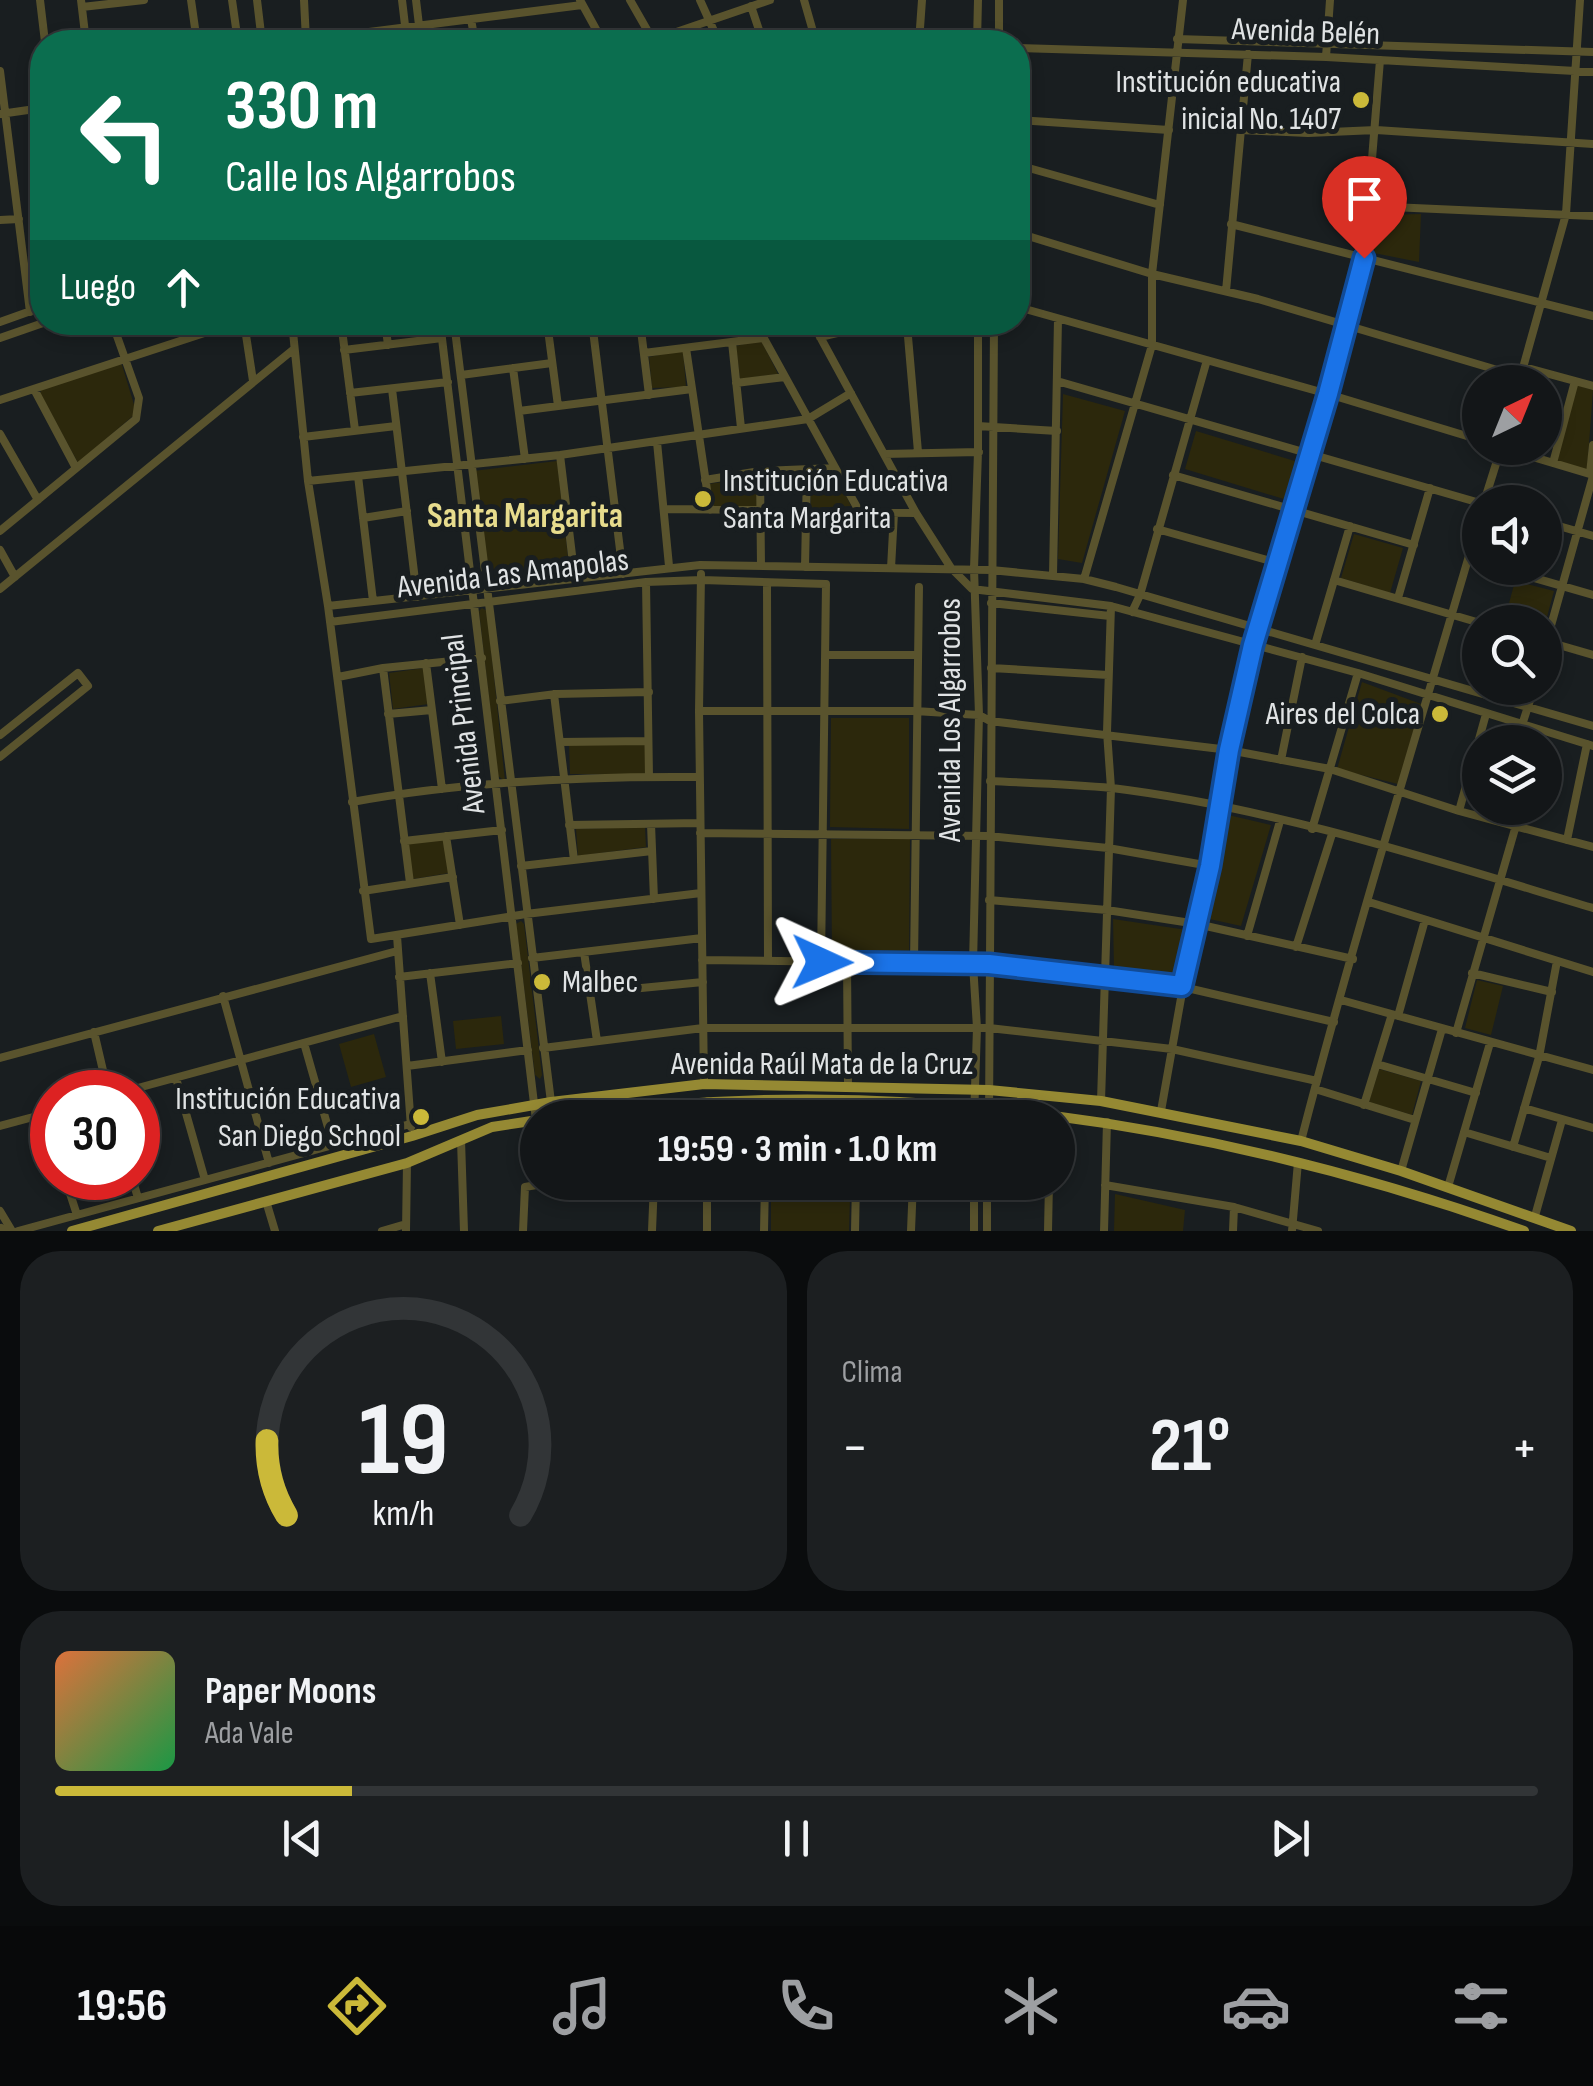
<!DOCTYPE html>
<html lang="es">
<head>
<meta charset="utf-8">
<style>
	body { margin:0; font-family:"Sofia Sans Condensed",sans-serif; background:#1c1f21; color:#f1f3f6; height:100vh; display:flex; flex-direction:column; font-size:38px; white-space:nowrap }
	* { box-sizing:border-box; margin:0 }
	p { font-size:32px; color:#9d9fa2 }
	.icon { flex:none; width:55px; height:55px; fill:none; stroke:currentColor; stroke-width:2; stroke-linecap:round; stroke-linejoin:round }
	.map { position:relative; height:1231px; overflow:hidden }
	.panel { display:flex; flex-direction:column; gap:20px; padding:20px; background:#0a0c0d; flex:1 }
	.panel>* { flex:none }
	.banner { position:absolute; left:30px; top:30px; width:1000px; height:305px; border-radius:40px; box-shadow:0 5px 15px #0003,0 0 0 2px #323537; background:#0b6e4f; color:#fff; overflow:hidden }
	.needle { width:65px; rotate:43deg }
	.controls { position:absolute; left:1462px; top:365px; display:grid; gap:20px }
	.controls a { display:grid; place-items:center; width:100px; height:100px; border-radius:50%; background:#131618; box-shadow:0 5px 15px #0003,0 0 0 2px #323537; font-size:50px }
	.speed { position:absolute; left:30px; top:1070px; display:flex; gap:20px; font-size:50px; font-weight:700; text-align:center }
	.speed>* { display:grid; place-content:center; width:130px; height:130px; border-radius:50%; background:#131618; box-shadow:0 5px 15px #0003,0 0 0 2px #323537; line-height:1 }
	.speed .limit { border:15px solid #d22; background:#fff; color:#111 }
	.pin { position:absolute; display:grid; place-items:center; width:85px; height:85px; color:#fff; margin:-102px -42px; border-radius:50% 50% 50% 0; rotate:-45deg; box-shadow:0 0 10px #0007 }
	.pin .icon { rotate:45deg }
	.me { position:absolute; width:110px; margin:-55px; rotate:91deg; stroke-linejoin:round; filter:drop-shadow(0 0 8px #0008) }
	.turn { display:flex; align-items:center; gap:35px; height:210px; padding:0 30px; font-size:45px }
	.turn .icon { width:130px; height:130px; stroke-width:2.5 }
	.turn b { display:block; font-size:70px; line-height:85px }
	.then { display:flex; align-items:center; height:95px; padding:0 30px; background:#0003; gap:20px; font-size:38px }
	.big { font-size:75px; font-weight:700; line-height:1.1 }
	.panel .tile { flex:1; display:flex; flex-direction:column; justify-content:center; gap:15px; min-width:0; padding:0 35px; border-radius:40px; background:#1c1f21 }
	.panel .dial { align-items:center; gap:0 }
	.dial svg { height:260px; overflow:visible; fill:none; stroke:#323537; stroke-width:7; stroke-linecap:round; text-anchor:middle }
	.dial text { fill:#f1f3f6; stroke:none }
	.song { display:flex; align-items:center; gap:30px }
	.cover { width:120px; height:120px; border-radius:15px; background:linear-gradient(135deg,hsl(20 70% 55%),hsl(140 70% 35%)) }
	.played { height:10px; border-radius:5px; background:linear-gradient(90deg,#cbb939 20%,#323537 20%) }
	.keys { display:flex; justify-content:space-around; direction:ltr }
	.heat { display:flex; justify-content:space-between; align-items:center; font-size:55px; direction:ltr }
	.panel .tiles { flex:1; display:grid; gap:20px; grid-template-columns:1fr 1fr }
	.tile:last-child { grid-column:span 2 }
	.trip { position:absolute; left:520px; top:1100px; width:555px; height:100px; border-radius:50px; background:#131618; box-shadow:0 5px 15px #0003,0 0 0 2px #323537; font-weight:700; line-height:100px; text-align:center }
	.tab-bar { display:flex; height:160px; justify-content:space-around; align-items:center; background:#08090a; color:#9d9fa2 }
	.tab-bar .icon { width:70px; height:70px }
	.tab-bar .active { color:#cbb939 }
	.tab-bar b { font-size:45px; color:#f1f3f6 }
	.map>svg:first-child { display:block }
	.green { fill:#2c280c }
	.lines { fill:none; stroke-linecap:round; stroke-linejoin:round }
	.minor { stroke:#59532d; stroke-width:8 }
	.major { stroke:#958933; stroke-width:10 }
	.route-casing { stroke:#114b97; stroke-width:25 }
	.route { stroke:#1a73e8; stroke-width:18 }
	.poi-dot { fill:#cbb939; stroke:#191e20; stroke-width:4 }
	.labels { text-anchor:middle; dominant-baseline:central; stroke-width:10; stroke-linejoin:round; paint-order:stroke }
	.street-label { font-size:32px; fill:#e0e3e4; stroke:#191e20 }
	.poi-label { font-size:32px; fill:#e0e3e4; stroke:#191e20; text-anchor:end }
	.neighbourhood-label { font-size:35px; font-weight:bold; fill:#e7dc8d; stroke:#191e20 }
</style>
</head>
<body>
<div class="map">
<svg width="1593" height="1231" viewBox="0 0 1593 1231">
	<rect width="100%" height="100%" fill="#191e20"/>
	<!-- green -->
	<path class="green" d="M1421,214L1419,262L1374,253L1377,215Z
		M761,340L778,374L740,379L736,346Z
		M683,350L686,387L652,388L649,357Z
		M118,363L122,365L135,408L134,415L78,463L40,393L42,388Z
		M1577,385L1593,390L1587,471L1553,460Z
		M1063,394L1125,411L1082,563L1058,559Z
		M1196,431L1298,462L1287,500L1185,469Z
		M557,461L570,575L488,584L473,471Z
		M834,471L851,506L811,508L810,472Z
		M756,477L757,508L713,507L709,484Z
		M1354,534L1403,548L1390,593L1341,578Z
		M1515,581L1554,591L1545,624L1504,622Z
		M482,608L487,611L505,781L498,776L479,611Z
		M424,668L429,704L393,709L389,673Z
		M1362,682L1421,704L1398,784L1337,769Z
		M831,718H909V829L830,827Z
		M569,745H646L645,774H570Z
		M1224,814L1271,825L1241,926L1205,918Z
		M645,827L646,847L578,856L576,829Z
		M444,839L449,873L413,879L407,842Z
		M831,839H910L909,956L832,957Z
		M1113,919L1187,930L1180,979L1114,968Z
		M521,921L524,924L542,1075L540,1079L535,1075L516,924Z
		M1477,980L1503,986L1491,1035L1465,1028Z
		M501,1016L504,1044L456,1049L453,1021Z
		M374,1034L386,1077L351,1087L339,1044Z
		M1379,1069L1421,1081L1412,1115L1369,1102Z
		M1115,1194L1185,1210L1183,1231H1114Z
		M850,1198L849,1231H771V1200Z"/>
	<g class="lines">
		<!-- minor -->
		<path class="minor" d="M40,0L45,42
			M81,0L86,42
			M191,0L197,42
			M232,0L238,42
			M257,0L262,42
			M304,0L306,40
			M402,0L407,42
			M416,0L421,42
			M580,0L603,42
			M630,0L654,42
			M700,0L719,42
			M804,0L816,42
			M999,0V42
			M751,6L763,42
			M82,7L144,0
			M471,19L475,42
			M1177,39L1593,52
			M306,40L582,5
			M653,40L770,0
			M104,42L195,32
			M919,42L922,0
			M977,42L978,0
			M1018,48L1326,57L1593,72
			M1326,57L1330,0
			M0,71L30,312
			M0,114L42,108
			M1018,120L1169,130
			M1240,130L1308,133L1376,130L1593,144
			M1018,165L1160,205
			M1369,206L1593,216
			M0,220L19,219
			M1231,224L1593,316
			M1018,233L1152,274L1258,299L1521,377
			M1226,291L1248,54
			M1018,307L1328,394L1480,440
			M0,322L42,307
			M244,322L253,381
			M292,322L308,481L328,606L371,939L526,914L701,893
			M341,322L355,430
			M385,322L388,345
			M440,322L536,1120
			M454,322L553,1118
			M547,322L558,406
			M592,322L623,574
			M640,322L649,395
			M755,322L859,511
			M812,322L916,513L951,568L972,589L1111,606L1358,673L1593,746
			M907,325L918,452
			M455,328L505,322
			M820,337L850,330L953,322
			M0,338L46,322
			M732,342L741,428
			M686,348L710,510
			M344,350L442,338
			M644,353L763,338
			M1524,367L1593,386
			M513,368L525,459
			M461,375L552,363
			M1057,381L1480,503
			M1519,382L1566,214L1580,0
			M736,383L785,377
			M34,389L76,468
			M392,389L417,597
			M350,393L448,382
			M0,400L238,322
			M519,411L692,389
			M978,426L1057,431
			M0,434L38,500
			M303,437L396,426
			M657,442L669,566
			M1503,448L1593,475
			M884,454L979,452
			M560,455L575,580
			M1553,463L1575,381
			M760,471L761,566
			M1590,474L1593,445
			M1173,475L1414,545
			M358,476L373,601
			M705,480L760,471L835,468
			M308,481L560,455L808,419L851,393
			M1484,502L1501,448
			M664,509L760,510
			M806,512L916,513
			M363,518L407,511
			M1545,522L1593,536
			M1157,529L1278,563
			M0,531L136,419L139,398L112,322
			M0,550L15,577
			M805,567L807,469
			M891,568L894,513
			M1500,568L1593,595
			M701,574L699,711L704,1084
			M1053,575L1058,319
			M1084,579L1152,345V274L1183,0
			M1334,580L1480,623
			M646,582L649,777
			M767,583L768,961
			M0,589L294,349
			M1398,598L1430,488
			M991,603L1110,616
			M328,606L700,565L991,570L1084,579L1116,587L1593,726
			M1132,612L1140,595L1207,360
			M330,622L646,582L702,580L826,584L821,962
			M1545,641L1593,655
			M1315,645L1350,526
			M1545,647L1593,476
			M825,655H917
			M426,663L442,789
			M383,668L410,883
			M991,668L1108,675
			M338,677L383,668L482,658
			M554,694L574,860
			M500,701L556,694L649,692
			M699,711H915L979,715L990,721L1229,750L1330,769L1459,811L1593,847
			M388,714L432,710
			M1522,725L1534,688
			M0,735L78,673L88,686L0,757
			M560,742L648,741
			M1281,760L1302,657
			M990,781C1030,783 1071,784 1112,788C1275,808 1436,861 1593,908
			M352,802C466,781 584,776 699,777
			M1459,811L1486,714
			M651,824L654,899
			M569,825L700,823
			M1312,829L1358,673
			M700,833L989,836L1108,848L1210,866
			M446,836L460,925
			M1567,840L1587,744
			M404,841L502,830
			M521,866L652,851
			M363,891L453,877
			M989,900L1107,910L1197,924L1353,959
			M1369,902L1593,972
			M397,936L411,1127
			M1247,936L1280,821
			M1296,947L1332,834
			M584,952L597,1041
			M532,958L702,938
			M702,960L989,964L1183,987L1334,1022
			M847,962L848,1085
			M914,963L919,587
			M430,973L442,1062
			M1472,973L1552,992
			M399,977L518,963
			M590,993L703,982
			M223,996L269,1163
			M1341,1000L1593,1070
			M1398,1016L1425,920
			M94,1032L108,1092
			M1456,1033L1521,808
			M304,1043L333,1145
			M543,1048L703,1028H989L1172,1049L1317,1081
			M0,1058L397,951
			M1377,1064L1476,1093
			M407,1066L528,1050
			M176,1078L205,1180
			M1315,1089L1415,1120
			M123,1092L403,1016
			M1101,1101L1111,788L1107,732L1111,606
			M1364,1105L1392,1014
			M1524,1108L1593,1128
			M1161,1111L1183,987L1210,866L1229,750L1253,645L1328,394L1364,258L1380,60
			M45,1114L52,1137
			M708,1118V1101
			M859,1118L860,1100
			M914,1118L915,1102
			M974,1118L977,1028L973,964L979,715L974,569L978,452V322
			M989,1118L994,322
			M0,1126L52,1112
			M1464,1132L1551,1158
			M461,1140L464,1231
			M1301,1141C1355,932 1420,725 1480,518
			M1513,1147L1539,1057L1557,961
			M1401,1171L1442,1029
			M65,1178L77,1215
			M132,1178L138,1198
			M1105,1185L1234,1207L1318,1231
			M1448,1187L1490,1043
			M266,1201L275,1231
			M0,1211L12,1231
			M1535,1216L1562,1120
			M1,1228L3,1231
			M18,1231L410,1124
			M382,1231L406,1224
			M406,1231L407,1163
			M523,1231L525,1187L554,1182
			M652,1231L654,1182
			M707,1231V1182
			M764,1231L765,1182
			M855,1231L856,1182
			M911,1231L913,1182
			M974,1231V1182
			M987,1231V1182
			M1048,1231L1049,1182
			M1104,1231L1107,1122
			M1233,1231L1234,1207
			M1292,1231L1298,1162"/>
		<!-- major -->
		<path class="major" d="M555,1118C882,1069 1215,1121 1524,1231
			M72,1231L412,1136L477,1115L551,1102L704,1084L989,1090L1101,1101L1301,1141L1401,1171L1571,1231
			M158,1231L407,1163L492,1127L538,1120"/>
	</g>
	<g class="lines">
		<defs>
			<path id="route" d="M822,962L989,964L1182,986L1210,866L1229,750L1253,645L1328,394L1364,258"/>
		</defs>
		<!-- route casing -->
		<use href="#route" class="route-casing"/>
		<!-- route -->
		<use href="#route" class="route"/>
	</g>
	<!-- markers -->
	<g class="poi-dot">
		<circle cx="1361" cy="100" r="10"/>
		<circle cx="703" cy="499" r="10"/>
		<circle cx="1440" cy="714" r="10"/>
		<circle cx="542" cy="982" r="10"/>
		<circle cx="421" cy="1117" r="10"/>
	</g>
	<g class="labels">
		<!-- street labels -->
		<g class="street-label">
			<text transform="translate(1306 32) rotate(2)">Avenida Belén</text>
			<text transform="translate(513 574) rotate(-7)">Avenida Las Amapolas</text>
			<text transform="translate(950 720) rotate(-90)">Avenida Los Algarrobos</text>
			<text transform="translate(464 724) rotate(-97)">Avenida Principal</text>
			<text x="822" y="1064">Avenida Raúl Mata de la Cruz</text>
		</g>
		<!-- poi labels -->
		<g class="poi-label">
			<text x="1341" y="82">Institución educativa<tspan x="1341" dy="37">inicial No. 1407</tspan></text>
			<text x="723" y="481" text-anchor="start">Institución Educativa<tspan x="723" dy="37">Santa Margarita</tspan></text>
			<text x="1420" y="714">Aires del Colca</text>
			<text x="562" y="982" text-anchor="start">Malbec</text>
			<text x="401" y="1099">Institución Educativa<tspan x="401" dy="37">San Diego School</tspan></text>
		</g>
		<!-- neighbourhood labels -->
		<g class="neighbourhood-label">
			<text x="525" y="516">Santa Margarita</text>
		</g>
	</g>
</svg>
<div class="controls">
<a><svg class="needle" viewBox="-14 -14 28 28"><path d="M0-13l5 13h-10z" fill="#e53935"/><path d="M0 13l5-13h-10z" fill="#9d9fa2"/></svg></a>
<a><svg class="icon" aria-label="sound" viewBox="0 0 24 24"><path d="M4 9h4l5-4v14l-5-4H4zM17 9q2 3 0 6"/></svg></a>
<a><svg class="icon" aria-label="search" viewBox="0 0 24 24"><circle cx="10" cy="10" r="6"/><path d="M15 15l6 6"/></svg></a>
<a><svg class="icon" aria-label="layers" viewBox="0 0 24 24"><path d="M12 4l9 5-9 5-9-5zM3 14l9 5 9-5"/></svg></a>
</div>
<div class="speed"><div class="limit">30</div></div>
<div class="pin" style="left:1364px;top:258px;background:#d93025"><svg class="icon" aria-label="arrive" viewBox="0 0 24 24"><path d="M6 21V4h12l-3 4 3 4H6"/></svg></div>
<svg class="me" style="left:822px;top:962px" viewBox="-20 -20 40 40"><path d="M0-17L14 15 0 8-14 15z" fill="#1a73e8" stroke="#fff" stroke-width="4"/></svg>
<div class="trip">19:59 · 3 min · 1.0 km</div>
<div class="banner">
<div class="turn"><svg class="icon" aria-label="left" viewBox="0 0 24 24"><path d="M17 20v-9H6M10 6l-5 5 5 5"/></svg><div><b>330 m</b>Calle los Algarrobos</div></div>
<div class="then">Luego<svg class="icon" aria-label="ahead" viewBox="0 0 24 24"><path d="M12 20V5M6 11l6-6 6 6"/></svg></div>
</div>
</div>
<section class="panel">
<div class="tiles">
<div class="tile dial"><svg viewBox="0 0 100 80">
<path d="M14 69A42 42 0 1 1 86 69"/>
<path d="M14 69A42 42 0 0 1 8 46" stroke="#cbb939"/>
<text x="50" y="56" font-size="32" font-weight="700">19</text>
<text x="50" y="72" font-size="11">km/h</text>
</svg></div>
<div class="tile"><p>Clima</p>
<div class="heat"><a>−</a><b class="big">21°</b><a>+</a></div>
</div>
<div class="tile">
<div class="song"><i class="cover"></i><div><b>Paper Moons</b><p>Ada Vale</p></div></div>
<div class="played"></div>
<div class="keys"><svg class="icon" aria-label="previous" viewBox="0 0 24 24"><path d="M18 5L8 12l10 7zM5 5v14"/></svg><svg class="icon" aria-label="pause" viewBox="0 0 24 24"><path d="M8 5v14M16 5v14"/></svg><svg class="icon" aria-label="next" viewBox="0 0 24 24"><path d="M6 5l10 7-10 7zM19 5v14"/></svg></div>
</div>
</div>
</section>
<nav class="tab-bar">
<b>19:56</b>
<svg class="icon active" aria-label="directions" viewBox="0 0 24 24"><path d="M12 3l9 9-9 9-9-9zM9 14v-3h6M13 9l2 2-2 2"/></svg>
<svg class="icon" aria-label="music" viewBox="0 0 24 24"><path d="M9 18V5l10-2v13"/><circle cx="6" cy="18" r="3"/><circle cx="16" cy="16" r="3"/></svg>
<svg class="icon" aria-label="phone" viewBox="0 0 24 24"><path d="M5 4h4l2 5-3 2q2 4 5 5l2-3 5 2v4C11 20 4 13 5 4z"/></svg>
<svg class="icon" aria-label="climate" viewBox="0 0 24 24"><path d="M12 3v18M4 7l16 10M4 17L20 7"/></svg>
<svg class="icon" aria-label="car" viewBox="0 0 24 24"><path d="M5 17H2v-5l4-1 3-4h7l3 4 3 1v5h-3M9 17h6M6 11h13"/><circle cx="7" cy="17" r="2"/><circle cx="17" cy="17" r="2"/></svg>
<svg class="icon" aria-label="filters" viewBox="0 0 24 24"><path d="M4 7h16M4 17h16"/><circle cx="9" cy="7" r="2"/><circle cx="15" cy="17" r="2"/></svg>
</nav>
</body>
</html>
